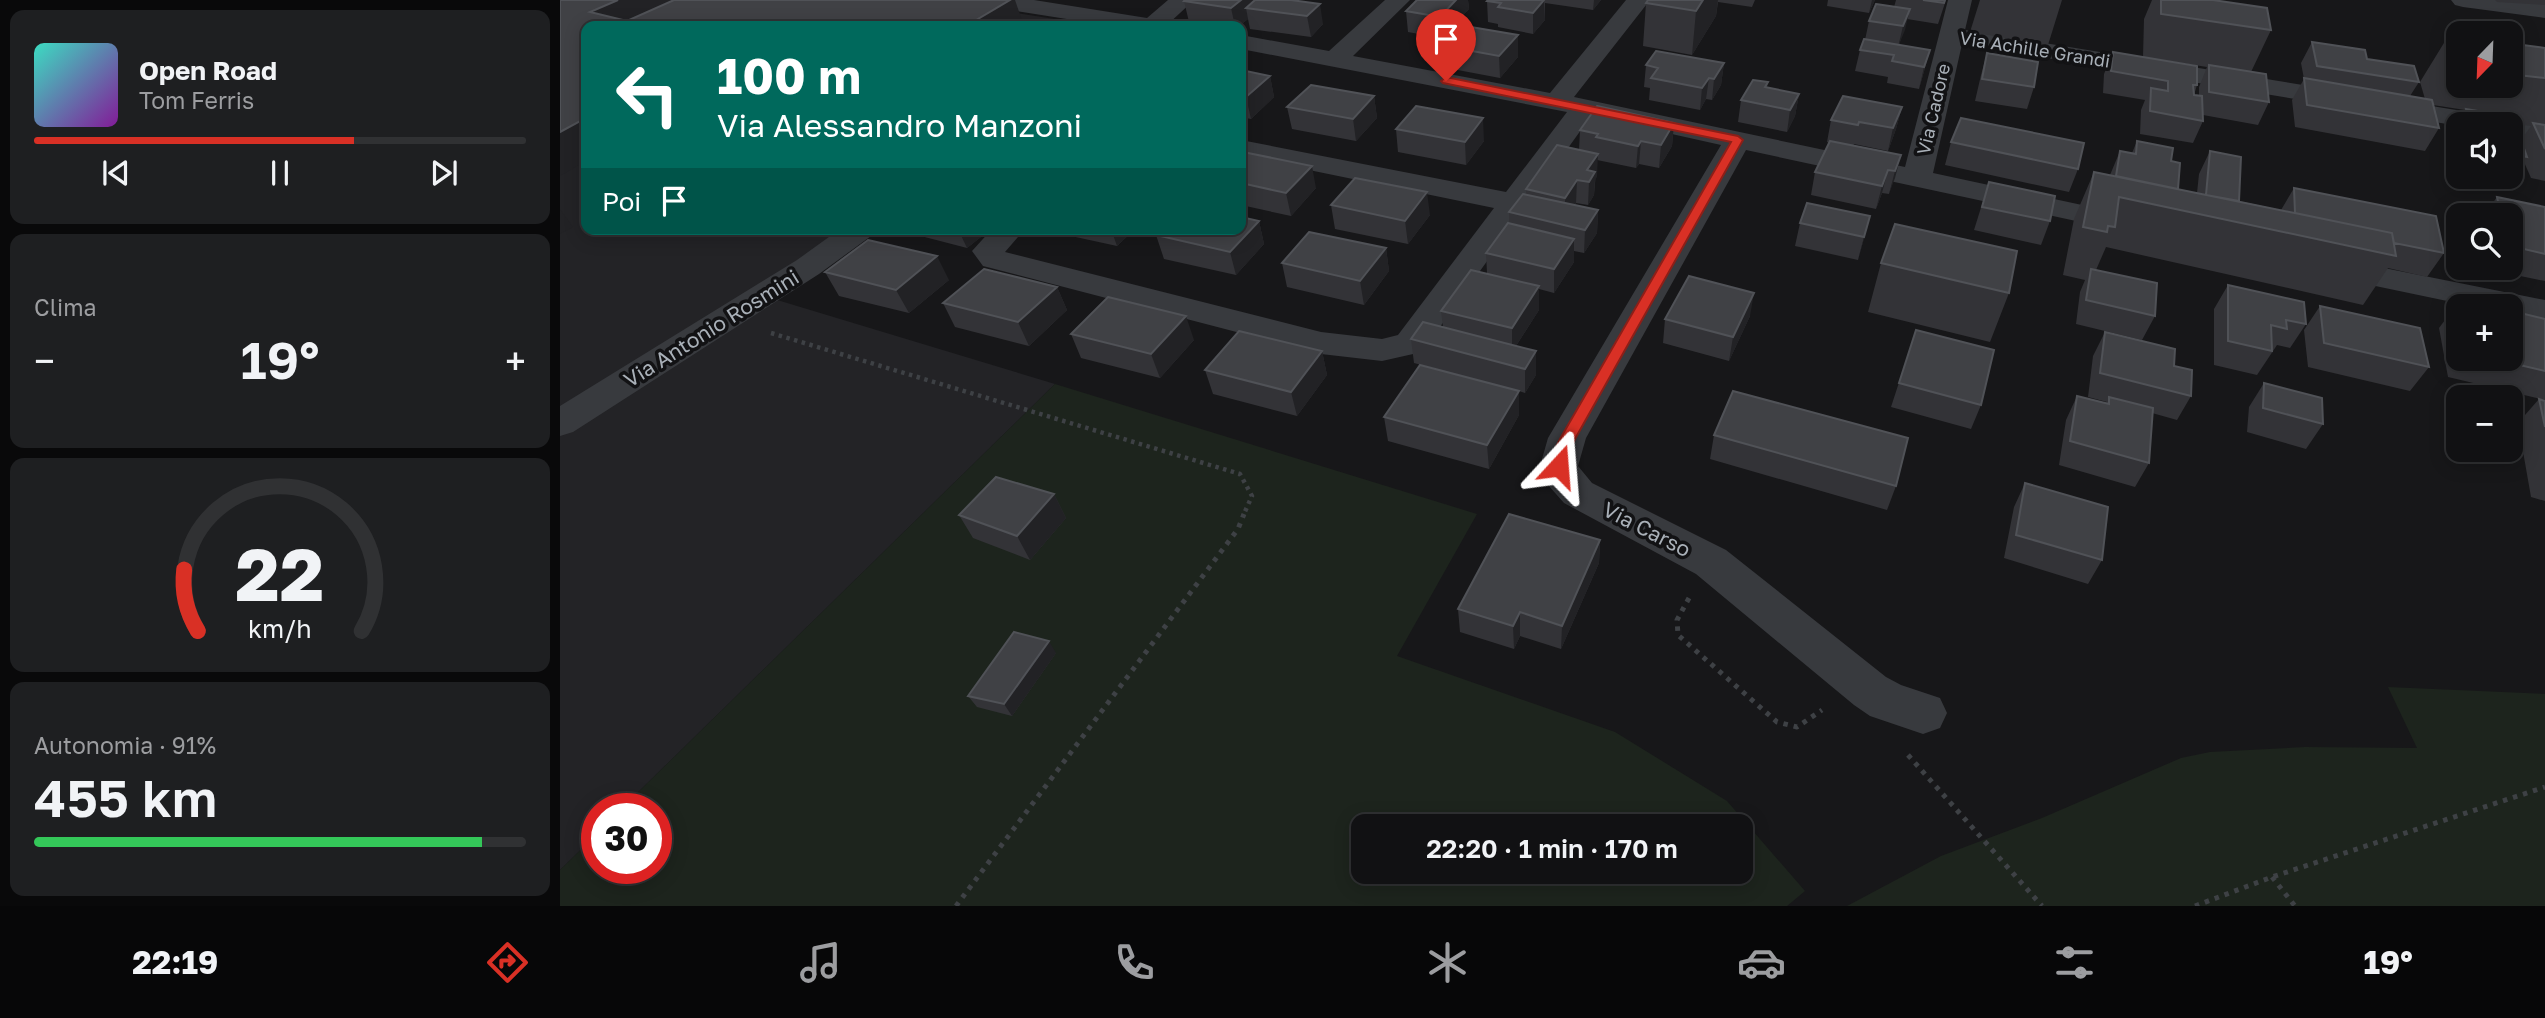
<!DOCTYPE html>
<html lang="it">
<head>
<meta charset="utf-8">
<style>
	body { margin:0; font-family:"Golos Text",sans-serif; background:#1e1f21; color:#f1f3f6; height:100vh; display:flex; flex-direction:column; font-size:26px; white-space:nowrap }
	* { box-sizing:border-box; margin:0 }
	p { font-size:23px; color:#9c9da0 }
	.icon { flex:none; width:38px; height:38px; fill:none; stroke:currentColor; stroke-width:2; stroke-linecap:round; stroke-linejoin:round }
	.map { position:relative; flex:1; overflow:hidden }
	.side { display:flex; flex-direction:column; gap:10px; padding:10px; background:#09090a; width:560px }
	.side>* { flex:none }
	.guide { position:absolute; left:21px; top:21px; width:665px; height:214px; border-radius:14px; box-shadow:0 4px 18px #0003,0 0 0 2px #303133; background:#00695c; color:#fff; overflow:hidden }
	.needle { width:46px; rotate:203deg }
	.buttons { position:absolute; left:1886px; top:21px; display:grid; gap:14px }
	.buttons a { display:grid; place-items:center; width:77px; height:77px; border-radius:14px; background:#111113; box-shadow:0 4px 18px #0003,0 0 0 2px #303133; font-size:35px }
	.speed { position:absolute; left:21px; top:793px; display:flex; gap:14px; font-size:35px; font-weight:700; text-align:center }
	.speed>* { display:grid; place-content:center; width:91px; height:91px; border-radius:50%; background:#111113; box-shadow:0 4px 18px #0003,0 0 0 2px #303133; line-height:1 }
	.speed .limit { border:10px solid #d22; background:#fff; color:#111 }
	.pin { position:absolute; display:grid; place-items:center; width:60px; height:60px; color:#fff; margin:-72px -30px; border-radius:50% 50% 50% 0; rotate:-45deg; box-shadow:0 0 7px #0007 }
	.pin .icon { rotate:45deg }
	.me { position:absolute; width:77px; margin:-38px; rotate:19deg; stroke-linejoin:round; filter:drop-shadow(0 0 5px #0008) }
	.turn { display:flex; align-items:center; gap:24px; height:147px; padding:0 21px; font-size:32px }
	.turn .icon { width:91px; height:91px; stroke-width:2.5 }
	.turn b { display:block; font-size:49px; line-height:60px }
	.then { display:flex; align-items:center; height:66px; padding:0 21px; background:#0003; gap:14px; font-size:26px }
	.big { font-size:52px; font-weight:600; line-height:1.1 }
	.side .tile { flex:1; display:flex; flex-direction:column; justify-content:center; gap:10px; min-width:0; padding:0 24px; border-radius:14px; background:#1e1f21 }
	.side .dial { align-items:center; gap:0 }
	.dial svg { height:182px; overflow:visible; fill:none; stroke:#303133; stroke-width:7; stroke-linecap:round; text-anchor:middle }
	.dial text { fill:#f1f3f6; stroke:none }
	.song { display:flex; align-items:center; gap:21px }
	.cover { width:84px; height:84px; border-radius:10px; background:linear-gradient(135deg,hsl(170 70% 55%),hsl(290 70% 35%)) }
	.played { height:7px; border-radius:4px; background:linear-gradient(90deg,#d93025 65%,#303133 65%) }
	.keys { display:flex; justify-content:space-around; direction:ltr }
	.heat { display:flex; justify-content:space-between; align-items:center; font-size:38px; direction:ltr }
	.charge { height:10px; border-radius:5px; background:linear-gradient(90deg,#34c759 91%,#303133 0) }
	.trip { position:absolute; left:791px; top:814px; width:402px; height:70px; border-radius:14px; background:#111113; box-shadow:0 4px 18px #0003,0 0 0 2px #303133; font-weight:600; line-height:70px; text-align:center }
	.dock { display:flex; height:112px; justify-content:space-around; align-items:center; background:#070708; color:#9c9da0 }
	.dock .icon { width:49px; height:49px }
	.dock .active { color:#d93025 }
	.dock b { font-size:32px; color:#f1f3f6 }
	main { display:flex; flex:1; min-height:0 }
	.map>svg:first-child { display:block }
	.built { fill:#232326 }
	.green { fill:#1d241d; fill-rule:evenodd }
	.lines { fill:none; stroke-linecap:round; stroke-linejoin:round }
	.path-far1 { stroke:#3e4145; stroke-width:4.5; stroke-dasharray:3.5 4.5; stroke-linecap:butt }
	.path { stroke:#3e4145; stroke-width:5; stroke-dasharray:4.5 6; stroke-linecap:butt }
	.minor { fill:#383a3e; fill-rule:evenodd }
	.wall { fill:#333337; fill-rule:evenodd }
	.shaded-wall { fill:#222225 }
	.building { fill:#404145; stroke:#505257; stroke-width:2 }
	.route { fill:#d93025; stroke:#8d1f18; stroke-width:2 }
	.labels { text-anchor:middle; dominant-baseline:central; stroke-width:7; stroke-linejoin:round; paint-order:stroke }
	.far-street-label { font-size:18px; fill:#a9b0b8; stroke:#121214 }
	.street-label { font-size:21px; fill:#a9b0b8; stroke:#121214 }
</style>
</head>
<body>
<main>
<section class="side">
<div class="tile">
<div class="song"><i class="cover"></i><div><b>Open Road</b><p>Tom Ferris</p></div></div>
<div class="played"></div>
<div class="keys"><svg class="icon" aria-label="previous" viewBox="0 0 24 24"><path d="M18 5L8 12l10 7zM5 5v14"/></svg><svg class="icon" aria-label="pause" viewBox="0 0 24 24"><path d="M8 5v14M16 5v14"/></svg><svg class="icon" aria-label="next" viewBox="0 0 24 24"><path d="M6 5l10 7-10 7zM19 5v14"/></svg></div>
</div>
<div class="tile"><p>Clima</p>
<div class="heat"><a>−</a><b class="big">19°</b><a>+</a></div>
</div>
<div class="tile dial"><svg viewBox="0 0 100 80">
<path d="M14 69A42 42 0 1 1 86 69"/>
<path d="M14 69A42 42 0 0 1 8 42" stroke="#d93025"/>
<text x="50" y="56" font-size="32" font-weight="700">22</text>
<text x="50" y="72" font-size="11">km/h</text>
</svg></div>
<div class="tile"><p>Autonomia · 91%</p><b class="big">455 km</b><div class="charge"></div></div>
</section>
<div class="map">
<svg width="1985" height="906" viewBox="0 0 1985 906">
	<rect width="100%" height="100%" fill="#171719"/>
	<!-- built -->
	<path class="built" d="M0,0H373L540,26H26V229H297L204,296L495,384L62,808H37V834L0,870Z"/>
	<!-- green -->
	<path class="green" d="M495,384L917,514L837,656L1055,732L1167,801L1245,891L1227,906H0V870L37,834V868H96V808H62ZM803,826H1181V872H803Z
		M1828,687L1985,694V906H1287L1381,856L1482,818L1621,758L1650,752L1745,747L1857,748Z"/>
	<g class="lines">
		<!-- path-far1 -->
		<path class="path-far1" d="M211,333L680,474L692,496L683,516"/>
		<!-- path -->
		<path class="path" d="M1129,598L1117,620L1118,635L1217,722L1237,727L1262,710
			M1348,755L1482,906
			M1712,877L1735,906
			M396,906L678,529L684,514
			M1635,906L1712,877L1985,787"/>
		<!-- minor -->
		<path class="minor" d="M418,0H474L587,18L608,0H634L606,26H551L430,7L422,5Z
			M825,0H850L793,56L990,93L1066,0H1090L1014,97L1345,167L1388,0H1412L1405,30L1933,116C1949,120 1967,122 1985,125V141L1951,135V124H1899V126L1402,44L1373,173L1578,217L1582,223L1578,229L1567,232L1186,150L1026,438L1018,466L1032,483L1166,550L1326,677L1341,685L1380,698L1387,713L1380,728L1363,734L1310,716L1294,705L1136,574L1004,503L988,485L980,466L988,438L1161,145L1031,116L862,352L822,361L761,354L423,266L412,251L432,229H465L445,252L761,332L822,339L838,335L934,208L681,156V140L946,192L1007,112L681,49V35L769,51Z
			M1891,0H1955L1985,4V18L1903,7L1895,5Z
			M280,229H315L311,236L259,274L13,432L0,436V406L237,260Z
			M1769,257L1985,300V322L1951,315V306H1911L1758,274L1753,267L1758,260Z"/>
	</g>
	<!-- wall -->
	<path class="wall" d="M731,0L763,24L751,37L690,29L688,19L679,26H659L629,22L624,1Z
		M857,0H908L909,9L881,38L848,32L846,11Z
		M928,0H1041L1033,10L985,3V20L973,34L938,27V24L928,22L927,1Z
		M1088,0H1195L1192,7L1158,2L1156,16L1132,55L1083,46L1086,3Z
		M1268,0H1315L1309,13L1267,6Z
		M1336,0H1386L1378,24L1347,19L1339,45L1370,50L1359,89L1327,83L1328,77L1295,71L1300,50L1305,40L1309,21L1334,7Z
		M1420,0H1502L1488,45L1410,32Z
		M1592,0H1653L1711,30L1691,72L1709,102L1698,125L1643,115V121L1633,143L1580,134L1581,110L1585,100L1543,93L1544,74L1553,52L1637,85L1634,95H1639V87L1647,67L1583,57L1584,19Z
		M1935,0H1985V5L1937,2Z
		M1887,38L1899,39V86H1951V47H1953L1955,44L1985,48V181L1971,178L1964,162L1951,180L1933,177H1951V124H1899V157L1892,131L1905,110L1873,105L1879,128L1865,151L1735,127L1732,100L1744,79L1741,63L1752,42L1859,82L1850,96L1865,99L1860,82ZM1955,124L1971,126L1961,140Z
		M885,46L958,57L940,78L887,68Z
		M1427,53L1474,87L1467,109L1415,101L1421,75Z
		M1164,63L1161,85L1152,100L1146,99L1140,110L1089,100L1090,88L1084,87L1086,65Z
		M681,70L710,76L714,97L691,119L681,117Z
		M1208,82L1207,88L1239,94L1235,116L1227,132L1178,122L1181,100Z
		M814,96L817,118L796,141L732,129L727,107Z
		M1342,107L1336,129L1328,151L1294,144L1293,146L1341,155L1329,194L1322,193L1316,209L1251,195L1255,172L1269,143L1267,142L1271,120Z
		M1114,123L1112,146L1099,168L1079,164L1076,168L1037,160L1034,195L1028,205L1016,203L1015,205L1038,210L1037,233L1024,253L1014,251V262L994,293L979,289V310L956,346L976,351V375L965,393L959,391V415L929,469L828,441L824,417L944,387L854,363L851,339L883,327L881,311L927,273L926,253L949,224V212L966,194V189L1019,150L1020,130Z
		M836,129L924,141L906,165L838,152Z
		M1577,141L1611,161L1618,189L1637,193L1639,174L1650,151L1679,201L1721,210L1734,188L1884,253L1867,277L1828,268L1803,305L1546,247L1536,270L1595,316L1582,340L1516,324L1520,292L1525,280L1503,275L1514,219L1534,172L1550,175L1560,151L1572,153Z
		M1391,142L1518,169L1509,192L1385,165Z
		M681,155L756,188L731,216L681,205Z
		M1429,182L1490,221L1481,245L1414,230Z
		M1937,197L1985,207V281L1931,270V268H1951V215H1924Z
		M771,205L870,215L848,244L775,229Z
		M1310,216L1298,260L1235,246L1240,223Z
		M699,221L704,244L676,275L604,259L596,235Z
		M354,229H431L407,248L357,235Z
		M488,229H575L557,246L488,231Z
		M826,248L829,271L804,305L727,287L722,263Z
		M1321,263L1449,293L1430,342L1308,312Z
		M265,272L389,280L349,313L279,296Z
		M1668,285L1746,324L1730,348L1717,345L1697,375L1654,365V309Z
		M497,287L507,310L469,346L395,327L383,303Z
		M1897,304L1899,306V359H1951V312L1985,319V400L1888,377L1879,328Z
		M1760,306L1869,367L1850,391L1748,367L1744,330Z
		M1190,316L1169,361L1103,343L1105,319Z
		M1356,330L1421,405L1411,429L1331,407Z
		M1545,332L1614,366L1631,396L1617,420L1592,413L1589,463L1575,487L1499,465L1506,420L1517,396L1546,403L1547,402L1528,397L1533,356Z
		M511,334L634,340L600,378L521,358Z
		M762,351L767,375L737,416L653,394L645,370Z
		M1704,383L1763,424L1746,449L1687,432L1689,407Z
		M1979,399L1985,401V501L1971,497L1958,423Z
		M1154,435L1336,486L1327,510L1150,459Z
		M1465,483L1542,560L1528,584L1444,558L1454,507Z
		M494,494L506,518L470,560L413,538L399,515Z
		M1040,540L1039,563L1001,649L960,636L954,649L900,632L898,609Z
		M496,653L452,716L417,707L408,696Z"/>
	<!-- shaded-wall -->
	<path class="shaded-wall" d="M58,0H139L82,26L30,12Z
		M450,0H455L464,26H406Z
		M681,0H711L686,8L688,19L679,26H675L671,8Z
		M896,0H908L909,9L881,38L880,17Z
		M984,0L985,20L973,34V13Z
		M1034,0H1041L1033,10Z
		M1143,0H1158L1156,16L1132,55L1136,11Z
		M1312,0H1315L1309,13Z
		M760,4L763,24L751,37L747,16Z
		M1350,9L1345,30L1338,47L1343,26Z
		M958,35V57L940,78L939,56Z
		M1370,50L1364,71L1359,89L1364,67Z
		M1164,63L1161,85L1152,100L1154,79Z
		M710,76L714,97L691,119L686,97Z
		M1149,78L1146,99L1140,110L1142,88Z
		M1239,94L1235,116L1227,132L1230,110Z
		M814,96L817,118L796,141L793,119Z
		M1342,107L1336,129L1328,151L1333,128Z
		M26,118V161L0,176V132Z
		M923,118L924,141L906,165L905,142Z
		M1114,123L1112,146L1099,168L1101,145Z
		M1081,141L1079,164L1076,168L1078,146Z
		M1038,154L1037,177L1035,180L1034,195L1028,205L1029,182L1027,170Z
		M1341,155L1335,178L1329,194L1335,171Z
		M752,166L756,188L731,216L726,193Z
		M1328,170L1322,193L1316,209L1322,186Z
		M1017,180L1016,203L1005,221V198Z
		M867,192L870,215L848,244L845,221Z
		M0,209L13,227L0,234Z
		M1038,210L1037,233L1024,253L1025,230Z
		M1310,216L1304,239L1298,260L1304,237Z
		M699,221L704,244L676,275L670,252Z
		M398,229H431L407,248Z
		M551,229H575L557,246Z
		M1014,239V262L994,293V269Z
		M826,248L829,271L804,305L800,281Z
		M377,256L389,280L349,313L336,290Z
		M979,286V310L952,352V328Z
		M497,287L507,310L469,346L458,322Z
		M1194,293L1190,316L1169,361L1173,337Z
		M626,316L634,340L600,378L591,354Z
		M762,351L767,375L737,416L731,392Z
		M976,351V375L965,393V369Z
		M959,391V415L929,469L927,445Z
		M494,494L506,518L470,560L457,536Z
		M1040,540L1039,563L1001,649L1002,626Z
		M960,612V636L954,649L953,626Z
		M489,641L496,653L452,716L444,704Z"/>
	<!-- building -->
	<path class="building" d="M0,0H58L30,12L67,21L114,0H450L406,26H26V118L0,132Z
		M625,0H681L671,8L624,1Z
		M695,0H731L760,4L747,16L686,8Z
		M857,0H896L880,17L846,11Z
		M928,0H984L973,13L938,7L941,3L927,1Z
		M1088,0H1143L1136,11L1086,3Z
		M1363,0H1385L1384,3Z
		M1601,0H1653L1707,8L1711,30L1601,14Z
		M1316,4L1350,9L1343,26L1309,21Z
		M905,26L958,35L939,56L885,46Z
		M1887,38L1899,39V60L1894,59Z
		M1304,39L1370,50L1364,67L1332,61L1334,55L1300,50Z
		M1752,42L1805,50L1807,59L1854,66L1859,82L1757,66Z
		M1955,44L1985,48V78L1958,75L1955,68H1951V47H1956Z
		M1096,51L1164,63L1154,79L1149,78L1142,88L1091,78L1098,68L1086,65Z
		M1553,52L1637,66V85H1633L1634,95L1642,96L1643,121L1590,111L1591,88L1608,91V81L1551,71Z
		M1427,53L1478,62L1474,87L1422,79Z
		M1649,65L1706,74L1709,102L1649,92Z
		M681,70L710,76L686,97L681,96Z
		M1744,78L1872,100L1879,128L1747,105Z
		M1193,80L1208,82L1205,87L1239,94L1230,110L1181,100Z
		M751,85L814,96L793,119L727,107Z
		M1283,96L1342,107L1333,128L1299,122L1298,125L1271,120Z
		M856,106L923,118L905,142L836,129Z
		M1037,106L1114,123L1101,145L1081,141L1078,146L1036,137L1038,134L1020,130Z
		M1906,109L1953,117L1967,157L1951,154V124H1911Z
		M1401,118L1524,143L1518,169L1391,142Z
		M1973,123L1985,125V149Z
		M1270,141L1341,155L1335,171L1328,170L1322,186L1255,172Z
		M1577,141L1613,148L1611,161L1620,163L1618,189L1556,176L1560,151L1576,154Z
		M997,145L1038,154L1027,170L1035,172L1029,182L1017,180L1005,198L966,189Z
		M1650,151L1681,157L1679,201L1646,195Z
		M683,152L752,166L726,193L681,183V155Z
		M1534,172L1832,233L1836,256L1559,197L1555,227L1548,226L1547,232L1523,227Z
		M795,178L867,192L845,221L771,205Z
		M1429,182L1495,196L1490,221L1422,207Z
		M1734,188L1876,216L1884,253L1834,243L1832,233L1735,213Z
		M963,194L1038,210L1025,230L949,212Z
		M1937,197L1985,207V254L1951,246V215H1941Z
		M1247,203L1310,216L1304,237L1240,223Z
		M681,217L699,221L670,252L596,235L603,229H681Z
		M948,223L1014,239L994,269L926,253Z
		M1335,224L1457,251L1449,293L1321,263Z
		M749,232L826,248L800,281L722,263Z
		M308,240L377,256L336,290L265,272Z
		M424,269L497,287L458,322L383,303Z
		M1531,269L1597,283L1595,316L1526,300Z
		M911,270L979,286L952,328L881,311Z
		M1129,276L1194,293L1173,337L1105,319Z
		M1668,285L1744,302L1746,324L1726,320L1727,329L1711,325L1712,351L1668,341Z
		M548,297L626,316L591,354L511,334Z
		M1760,306L1860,328L1869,367L1764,343Z
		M1952,311L1985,319V371L1934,359H1951V316H1953Z
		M863,322L976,351L965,369L851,339Z
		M1356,330L1434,350L1421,405L1339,383Z
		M679,331L762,351L731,392L645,370Z
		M1545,332L1615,349L1614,366L1632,370L1631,396L1540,373Z
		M860,365L959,391L927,445L824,417Z
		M1704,383L1762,398L1763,424L1703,408Z
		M1173,391L1348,438L1336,486L1154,435Z
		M1517,396L1549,404V397L1593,408L1589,463L1510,441Z
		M1979,399L1985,401V427Z
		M436,477L494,494L457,536L399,515Z
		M1465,483L1548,507L1542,560L1456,535Z
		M949,514L1040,540L1002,626L960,612L953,626L898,609Z
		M454,632L489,641L444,704L408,696Z"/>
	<!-- route -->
	<path class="route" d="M886,77L1178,136L1183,140L1015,439L1009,453L1007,466L999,472L991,466L993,453L1000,439L1171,142L883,83L881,81Z"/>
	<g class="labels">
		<!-- far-street labels -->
		<g class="far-street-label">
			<text transform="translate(1475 49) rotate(9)">Via Achille Grandi</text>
			<text transform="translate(1373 109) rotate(-77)">Via Cadore</text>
		</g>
		<!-- street labels -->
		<g class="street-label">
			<text transform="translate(151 328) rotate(-32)">Via Antonio Rosmini</text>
			<text transform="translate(1087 529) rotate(27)">Via Carso</text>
		</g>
	</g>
</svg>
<div class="buttons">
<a><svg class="needle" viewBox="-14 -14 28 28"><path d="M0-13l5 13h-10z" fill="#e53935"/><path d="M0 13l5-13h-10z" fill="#9c9da0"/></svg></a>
<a><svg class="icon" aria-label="sound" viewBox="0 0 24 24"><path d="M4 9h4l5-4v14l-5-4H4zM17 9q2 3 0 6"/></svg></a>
<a><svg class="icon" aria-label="search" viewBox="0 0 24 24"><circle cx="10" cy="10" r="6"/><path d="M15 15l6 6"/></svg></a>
<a>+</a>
<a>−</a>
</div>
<div class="speed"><div class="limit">30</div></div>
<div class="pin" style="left:886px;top:81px;background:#d93025"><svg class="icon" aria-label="arrive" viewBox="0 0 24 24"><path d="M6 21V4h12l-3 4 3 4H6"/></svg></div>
<svg class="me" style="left:999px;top:466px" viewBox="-20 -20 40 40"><path d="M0-17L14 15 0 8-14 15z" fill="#d93025" stroke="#fff" stroke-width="4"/></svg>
<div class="trip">22:20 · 1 min · 170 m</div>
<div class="guide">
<div class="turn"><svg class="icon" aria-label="left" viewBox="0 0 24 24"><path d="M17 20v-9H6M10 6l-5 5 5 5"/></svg><div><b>100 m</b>Via Alessandro Manzoni</div></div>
<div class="then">Poi<svg class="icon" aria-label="arrive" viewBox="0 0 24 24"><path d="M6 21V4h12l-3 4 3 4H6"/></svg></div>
</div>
</div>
</main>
<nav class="dock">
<b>22:19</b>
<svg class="icon active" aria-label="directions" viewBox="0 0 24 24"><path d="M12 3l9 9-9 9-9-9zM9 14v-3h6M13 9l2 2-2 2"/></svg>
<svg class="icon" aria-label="music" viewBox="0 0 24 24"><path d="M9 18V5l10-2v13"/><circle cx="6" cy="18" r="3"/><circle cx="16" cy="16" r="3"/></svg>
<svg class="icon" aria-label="phone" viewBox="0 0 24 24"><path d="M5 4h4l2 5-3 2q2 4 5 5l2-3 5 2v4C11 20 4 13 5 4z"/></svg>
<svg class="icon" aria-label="climate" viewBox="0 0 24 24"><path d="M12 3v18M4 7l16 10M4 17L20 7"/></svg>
<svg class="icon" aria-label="car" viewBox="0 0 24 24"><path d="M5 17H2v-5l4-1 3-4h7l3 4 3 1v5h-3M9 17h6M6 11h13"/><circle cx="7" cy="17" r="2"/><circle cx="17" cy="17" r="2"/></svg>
<svg class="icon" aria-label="filters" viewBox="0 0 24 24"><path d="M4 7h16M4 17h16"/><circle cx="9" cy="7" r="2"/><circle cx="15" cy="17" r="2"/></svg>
<b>19°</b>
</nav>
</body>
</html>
